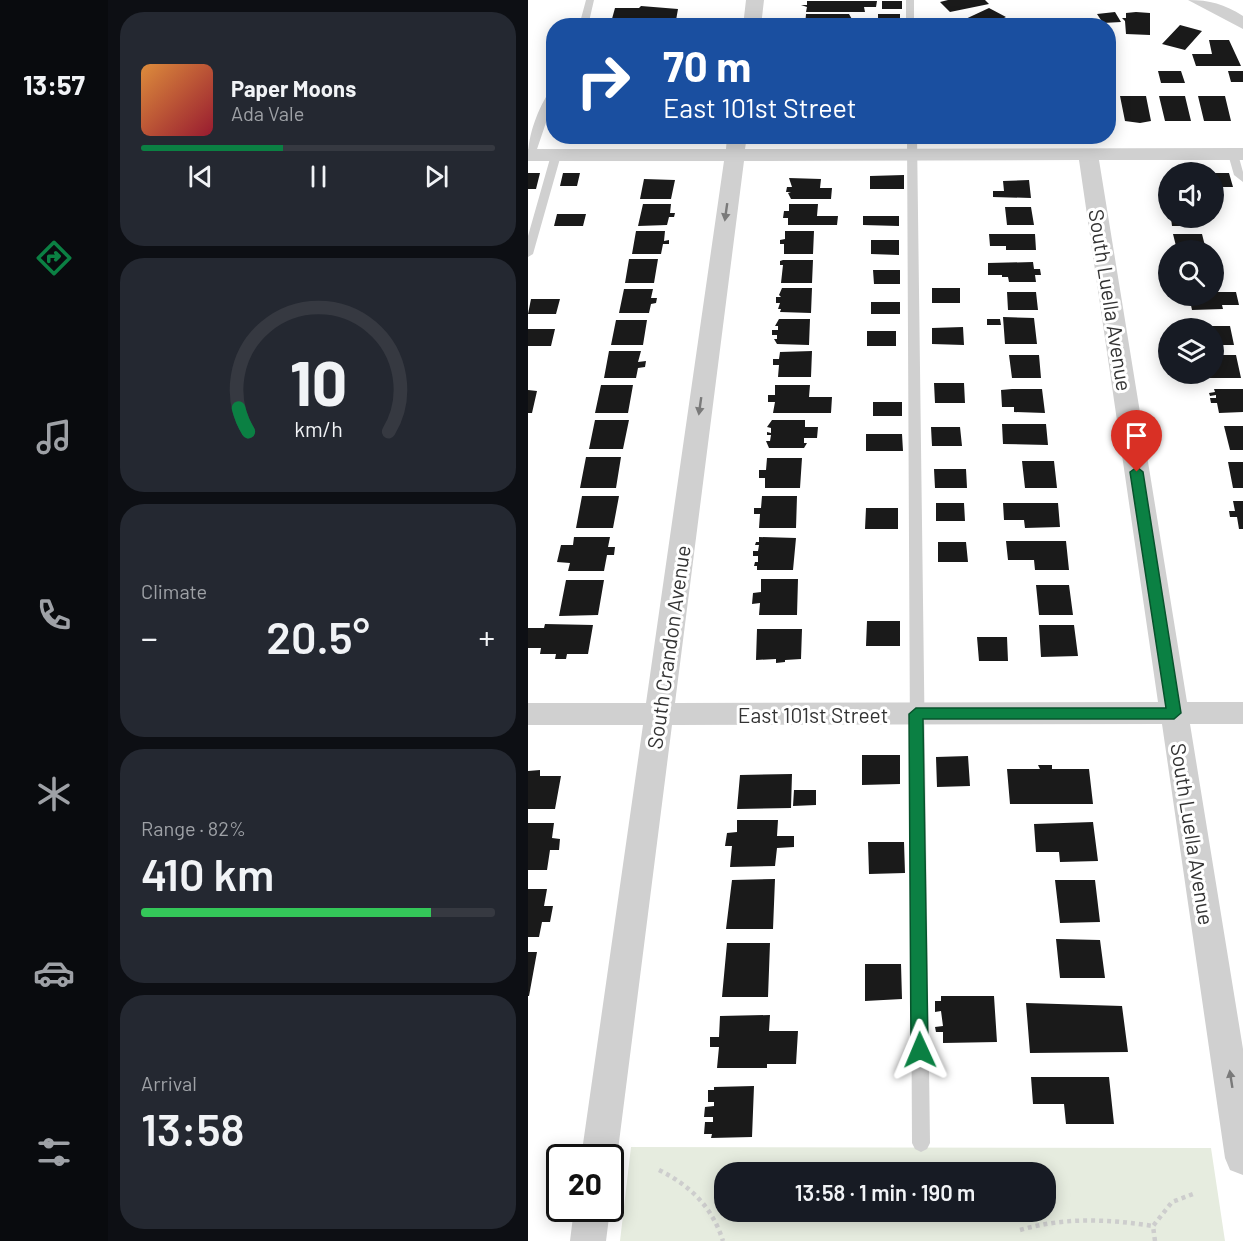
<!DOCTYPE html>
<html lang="en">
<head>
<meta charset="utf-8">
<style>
	body { margin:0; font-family:Barlow,sans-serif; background:#242831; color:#f1f3f6; height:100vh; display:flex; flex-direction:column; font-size:22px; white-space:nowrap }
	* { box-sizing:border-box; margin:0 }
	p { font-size:20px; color:#9ea1a6 }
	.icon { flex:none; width:33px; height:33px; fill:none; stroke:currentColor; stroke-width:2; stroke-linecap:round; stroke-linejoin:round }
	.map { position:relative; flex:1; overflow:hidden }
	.sheet { display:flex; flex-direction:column; gap:12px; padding:12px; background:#0d0f14; width:420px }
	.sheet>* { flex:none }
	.hud { position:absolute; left:18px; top:18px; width:570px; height:126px; border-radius:24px; box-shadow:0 3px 15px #0003; background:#1a4fa0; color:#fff; overflow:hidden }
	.buttons { position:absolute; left:630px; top:162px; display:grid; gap:12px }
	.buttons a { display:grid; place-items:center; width:66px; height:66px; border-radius:50%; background:#171b24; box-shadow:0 3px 15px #0003; font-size:30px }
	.speed { position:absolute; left:18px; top:1144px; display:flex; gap:12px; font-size:30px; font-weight:700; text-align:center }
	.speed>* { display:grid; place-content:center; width:78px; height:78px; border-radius:50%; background:#171b24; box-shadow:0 3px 15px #0003; line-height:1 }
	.speed .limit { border:3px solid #111; border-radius:9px; background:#fff; color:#111 }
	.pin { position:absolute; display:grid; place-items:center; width:51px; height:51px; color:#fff; margin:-62px -26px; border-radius:50% 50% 50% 0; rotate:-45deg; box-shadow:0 0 6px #0007 }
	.pin .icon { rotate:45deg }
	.me { position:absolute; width:66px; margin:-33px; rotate:359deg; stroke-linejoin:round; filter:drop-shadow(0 0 4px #0008) }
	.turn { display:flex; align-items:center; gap:21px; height:126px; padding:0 18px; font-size:27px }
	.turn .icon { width:78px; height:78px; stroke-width:2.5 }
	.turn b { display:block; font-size:42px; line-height:51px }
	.big { font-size:45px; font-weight:600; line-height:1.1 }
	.sheet .tile { flex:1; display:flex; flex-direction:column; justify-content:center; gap:9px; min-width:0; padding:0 21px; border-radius:24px; background:#242831 }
	.sheet .dial { align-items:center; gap:0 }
	.dial svg { height:156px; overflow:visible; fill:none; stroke:#363941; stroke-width:7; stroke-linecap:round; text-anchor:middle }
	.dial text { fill:#f1f3f6; stroke:none }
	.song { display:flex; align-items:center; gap:18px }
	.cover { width:72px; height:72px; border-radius:9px; background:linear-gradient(135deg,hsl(30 70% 55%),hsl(350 70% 35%)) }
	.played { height:6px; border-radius:3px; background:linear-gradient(90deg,#0b8043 40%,#363941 40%) }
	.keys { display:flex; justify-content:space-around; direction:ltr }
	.heat { display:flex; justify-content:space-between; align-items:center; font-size:33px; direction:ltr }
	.charge { height:9px; border-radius:4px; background:linear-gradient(90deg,#34c759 82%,#363941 0) }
	.trip { position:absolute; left:186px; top:1162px; width:342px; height:60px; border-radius:24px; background:#171b24; box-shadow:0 3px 15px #0003; font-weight:600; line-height:60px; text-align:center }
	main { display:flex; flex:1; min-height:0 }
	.menu { display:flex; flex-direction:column; width:108px; justify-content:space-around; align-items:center; background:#090b0e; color:#9ea1a6 }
	.menu .icon { width:42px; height:42px }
	.menu .current { color:#0b8043 }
	.menu b { font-size:27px; color:#f1f3f6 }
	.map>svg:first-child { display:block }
	.green { fill:#e6ecdf; fill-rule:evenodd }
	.building { fill:#1a1a1a }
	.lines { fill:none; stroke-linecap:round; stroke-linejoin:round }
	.path { stroke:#cdcdcd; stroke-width:4.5; stroke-dasharray:4 4; stroke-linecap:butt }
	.service { fill:#d0d0d0; fill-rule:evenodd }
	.minor { fill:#d0d0d0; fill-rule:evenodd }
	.oneway { fill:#7a7a7a }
	.route { fill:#0b8043; stroke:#07532c; stroke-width:1.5 }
	.labels { text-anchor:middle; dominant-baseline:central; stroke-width:6; stroke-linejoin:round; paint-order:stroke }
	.street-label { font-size:21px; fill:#333; stroke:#fff }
</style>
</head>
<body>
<main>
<nav class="menu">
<b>13:57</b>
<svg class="icon current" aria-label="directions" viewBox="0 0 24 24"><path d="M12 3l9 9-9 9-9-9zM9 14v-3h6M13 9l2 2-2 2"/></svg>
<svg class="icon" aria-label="music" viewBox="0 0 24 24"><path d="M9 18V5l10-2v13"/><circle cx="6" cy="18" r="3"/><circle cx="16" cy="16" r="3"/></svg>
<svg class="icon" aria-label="phone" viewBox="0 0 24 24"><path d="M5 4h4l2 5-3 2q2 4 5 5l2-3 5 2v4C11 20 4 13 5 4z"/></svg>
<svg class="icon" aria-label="climate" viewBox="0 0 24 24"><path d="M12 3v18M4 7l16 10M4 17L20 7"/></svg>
<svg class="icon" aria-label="car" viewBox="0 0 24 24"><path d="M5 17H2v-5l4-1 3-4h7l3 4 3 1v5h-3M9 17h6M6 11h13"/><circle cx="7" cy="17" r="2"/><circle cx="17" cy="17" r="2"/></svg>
<svg class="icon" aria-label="filters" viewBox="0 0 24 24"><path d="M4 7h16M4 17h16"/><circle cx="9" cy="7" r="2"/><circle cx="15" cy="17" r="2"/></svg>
</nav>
<section class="sheet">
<div class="tile">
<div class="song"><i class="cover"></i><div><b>Paper Moons</b><p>Ada Vale</p></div></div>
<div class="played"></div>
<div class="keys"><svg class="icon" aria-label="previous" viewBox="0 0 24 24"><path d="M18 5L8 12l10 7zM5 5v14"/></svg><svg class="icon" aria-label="pause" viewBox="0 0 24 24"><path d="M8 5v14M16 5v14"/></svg><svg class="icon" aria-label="next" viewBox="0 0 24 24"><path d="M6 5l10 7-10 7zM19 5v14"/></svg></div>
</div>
<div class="tile dial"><svg viewBox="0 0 100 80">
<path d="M14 69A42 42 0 1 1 86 69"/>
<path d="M14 69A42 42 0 0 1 9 57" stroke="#0b8043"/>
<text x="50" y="56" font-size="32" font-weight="700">10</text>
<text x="50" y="72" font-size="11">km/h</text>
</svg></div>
<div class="tile"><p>Climate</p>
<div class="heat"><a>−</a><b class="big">20.5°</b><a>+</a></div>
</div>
<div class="tile"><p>Range · 82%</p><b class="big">410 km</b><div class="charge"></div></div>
<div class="tile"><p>Arrival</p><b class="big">13:58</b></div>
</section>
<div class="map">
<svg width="715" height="1241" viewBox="0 0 715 1241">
	<rect width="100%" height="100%" fill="#fff"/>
	<!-- green -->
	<path class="green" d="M103,1147L683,1148L697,1241H92ZM196,1173H518V1212H196Z"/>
	<!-- building -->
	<path class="building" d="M420,0H457L461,4L422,12L412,2Z
		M279,1H349L348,7H336L337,12H278L279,7L273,5H279Z
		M354,1H374V9H354Z
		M113,6L150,9L147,26H82L87,8H111Z
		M461,8L478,17L460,26H438L431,22Z
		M587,12L593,22L575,23L569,14Z
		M608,12L622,13V35L598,34L597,21L594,18H598V13Z
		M278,14H321L325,21H331V26H277Z
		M350,14H372V24H350Z
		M652,25L674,31L657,50L634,44Z
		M681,40H701L713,66H668L664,54H684Z
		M630,71H653L657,83H633Z
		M700,71H715V82H703Z
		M592,96H618L623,121L612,123L597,121Z
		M631,96H657L663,121H637Z
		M670,96H697L703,121H676Z
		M0,173H12L8,189H0Z
		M35,173H52L49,186H32Z
		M686,173H701L705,187H686Z
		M376,175V189H342V176Z
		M261,178L293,179L292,188H304L303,199H263L260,193L263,192H258L259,187H264Z
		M116,179L147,180L143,199H112Z
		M501,180L503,198L465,197V191H476L475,181Z
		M634,181H640V199L636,192H632L631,188H636Z
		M115,204H143L142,213H147L146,217H141L139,225L110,226Z
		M261,204H290L289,216H310L309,225H260V218H255L256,211H261Z
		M477,207H503L506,225H479Z
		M29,214H58L55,226H26Z
		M335,216H371V226L335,225Z
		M643,218H668L670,226H644Z
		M108,231H137L136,241L141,240V244H135L133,254H104Z
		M257,231H286L285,254H256V244H252V240L257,239Z
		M461,234H507L508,250H478V246H462Z
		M645,234H674L678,250H649Z
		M343,240H371V255L343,254Z
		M101,259H130L126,283H97Z
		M255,260H285L284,283H253L255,265H252V261Z
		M505,262L506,269H512L513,275H507L508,282H481L480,277H474V275H460V263Z
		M345,270H372V284H346Z
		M254,288H284L283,313L252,312L253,309H250L252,303H248V297H253L251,295Z
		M404,288H432V303H404Z
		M96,289H125L123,298H129L128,303L123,304L121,313H91Z
		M479,292H508L510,310H480Z
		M686,292H708L711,305H694L695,309L664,310L661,296H686Z
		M3,299H32L28,314H0Z
		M343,302H372V314H343Z
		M475,317L506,318L509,344H477Z
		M251,319H282L281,345L249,344L246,339H249V335H244V330H250V326H247Z
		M459,319H472L473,325H459Z
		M88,320H119L115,345H83Z
		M672,326H702L706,345H686V328H672Z
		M435,327L436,345L404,344V328Z
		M0,329H27L23,346H0Z
		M339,331H368V346H339Z
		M81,351H113L110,362L118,361L117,367L110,368L108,378H76Z
		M284,351L283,377H250L251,365H245V359H251L252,352Z
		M481,355H511L513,378H484Z
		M686,355H708L713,378H682L681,374H686Z
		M406,383H436L437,403H407Z
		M73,385H105L100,413H67Z
		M247,385H282L281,397H304L303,413H245L247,402H240V395H247Z
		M484,389H514L517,413L486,412V407H474L473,390Z
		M686,389H715V412L691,413L689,403H683L682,398H688V395L682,396L681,393L687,392Z
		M0,390L9,391L4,413H0Z
		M345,402H374V416H345Z
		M67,420H101L95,449H61Z
		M244,420H277V427H290L289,438H276V443H279L276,448H241L238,441H242L243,435H239V432L243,433V428L239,427Z
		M474,424H518L520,445L475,444Z
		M696,426H715V450H702Z
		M403,427H432L434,446H404Z
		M338,434H374L375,451H338Z
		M58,457H93L88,488H52Z
		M239,458H274L272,488H237V478H231V470H238Z
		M494,461H526L529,488H497Z
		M700,462H715V488H705Z
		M406,469H438L439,488H407Z
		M54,496H91L85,528H48Z
		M234,496H269L268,528H231L232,514H226V508H233Z
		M705,501H715V529H711L709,517H702L701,511H707Z
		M408,503H436L437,521H408Z
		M475,503H530L532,527L497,528L496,520H476Z
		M338,508H370V529H337Z
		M46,537H82L80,547H87L86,555H79L76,571H40L42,563L29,562L33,545H45Z
		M231,537L268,538L265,570H229V566H226L227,562H230V556H225V551H230L231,545H227L228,542H231Z
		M478,541H538L541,570H507L506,560H480Z
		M410,542H438L440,562H410Z
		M233,579H270L269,615H231L232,603L224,604L225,593L233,592Z
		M38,580H76L70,615L31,616Z
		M508,585H541L545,615H511Z
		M339,621H372V646H338Z
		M17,624L65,625L60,654H39L38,659H27L28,654H12L13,648H0V628H16Z
		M511,625H546L550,656L513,657Z
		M229,629H274L273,659L257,660V662L248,663V659L228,660Z
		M449,637H479L480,661H451Z
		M334,755H372V784L334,785Z
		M440,756L442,786L409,787L408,757Z
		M510,765H524V769H561L565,804H482L479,769H512Z
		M12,770V776H33L27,809H0V771Z
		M264,774L263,808L209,809L212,775Z
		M266,790H288V805L265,806Z
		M209,820H250L249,836H266V847L249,848L247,866L202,867L204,846H197L199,833L209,832Z
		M565,822L570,861L532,862L531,852H508L506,824Z
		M0,823H26L24,838L32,839L31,850H22L19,870H0Z
		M340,842H376L377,873L341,874Z
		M247,879L245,929H198L204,880Z
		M527,880H567L572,922L532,923Z
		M0,889H19L16,906H25L22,922H14L11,937H0Z
		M528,939L572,940L577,978H532Z
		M199,943H242L240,997H194Z
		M0,952H9L1,996H0Z
		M337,964H373L374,999L337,1001Z
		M413,996H466L469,1042L415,1043V1032H408L407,1027L415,1026L413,1011L407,1012V1001H413Z
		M498,1003L594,1006L600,1052L502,1053Z
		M242,1015L241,1031H270L268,1064H239V1068H189L191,1047H182V1037H191L192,1016Z
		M503,1077H581L586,1124H538L536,1104H505Z
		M226,1086L224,1137L183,1138L184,1134H176L177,1122H185V1117H176L177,1107L186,1106V1102H180V1090H186V1087Z"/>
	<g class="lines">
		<!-- path -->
		<path class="path" d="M131,1170C163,1186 184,1207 195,1241
			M492,1230C537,1217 579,1219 625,1226
			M627,1241L625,1226L644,1202L665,1194"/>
		<!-- service -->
		<path class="service" d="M58,0H66L60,26H51Z
			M378,0H386V26H378Z
			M26,88V99L7,155L0,157C0,135 10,108 23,89Z
			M379,136H389L402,1143L399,1149L393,1152L387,1149L384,1143Z
			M705,151L710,154L715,172V182L706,175L700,154Z
			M28,152L33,155L5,254L0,257V236L23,155Z"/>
		<!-- minor -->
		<path class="minor" d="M218,0H236L233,26H215Z
			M660,0C682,0 696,4 715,16V29Z
			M199,136H219L217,149L715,148V160H571L659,702H715V724H662L715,1049V1175L702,1170L697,1158L634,724L144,725L89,1158L82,1171V1158H53L115,725H0V703H118L196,161H0V149H198ZM551,160L630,702L147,703L216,161Z
			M46,1209H82L78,1241H42Z"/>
	</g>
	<!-- one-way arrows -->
	<defs><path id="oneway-solid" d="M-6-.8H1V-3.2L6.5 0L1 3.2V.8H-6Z" transform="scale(1.5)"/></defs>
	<g class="oneway">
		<use href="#oneway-solid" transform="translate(198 212) rotate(98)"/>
		<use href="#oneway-solid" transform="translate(172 406) rotate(98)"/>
		<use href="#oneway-solid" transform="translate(703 1079) rotate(-99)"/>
	</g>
	<!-- route -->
	<path class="route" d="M609,467L615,472L653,713L646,719H395L400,1050L398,1056L392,1058L386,1056L383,1050L381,714L388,708H638L602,472Z"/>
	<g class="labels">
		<!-- street labels -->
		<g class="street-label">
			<text transform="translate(583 300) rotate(81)">South Luella Avenue</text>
			<text transform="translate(140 647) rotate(-82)">South Crandon Avenue</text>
			<text x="285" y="714">East 101st Street</text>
			<text transform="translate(665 834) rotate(81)">South Luella Avenue</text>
		</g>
	</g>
</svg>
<div class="buttons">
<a><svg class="icon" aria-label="sound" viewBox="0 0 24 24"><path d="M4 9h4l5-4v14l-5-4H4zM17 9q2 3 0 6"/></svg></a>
<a><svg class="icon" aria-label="search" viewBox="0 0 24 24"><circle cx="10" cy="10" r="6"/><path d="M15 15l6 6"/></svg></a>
<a><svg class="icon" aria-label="layers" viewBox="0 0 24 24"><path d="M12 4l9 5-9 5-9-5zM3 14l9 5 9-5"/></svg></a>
</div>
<div class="speed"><div class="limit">20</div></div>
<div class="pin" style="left:609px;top:472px;background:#d93025"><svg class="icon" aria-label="arrive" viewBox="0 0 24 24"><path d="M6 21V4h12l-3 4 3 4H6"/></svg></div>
<svg class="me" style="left:392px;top:1050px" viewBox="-20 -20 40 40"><path d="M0-17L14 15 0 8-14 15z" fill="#0b8043" stroke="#fff" stroke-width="4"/></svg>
<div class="trip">13:58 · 1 min · 190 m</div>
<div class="hud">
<div class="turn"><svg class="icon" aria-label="right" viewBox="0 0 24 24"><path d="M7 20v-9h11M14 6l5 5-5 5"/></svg><div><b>70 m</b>East 101st Street</div></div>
</div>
</div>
</main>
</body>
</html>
